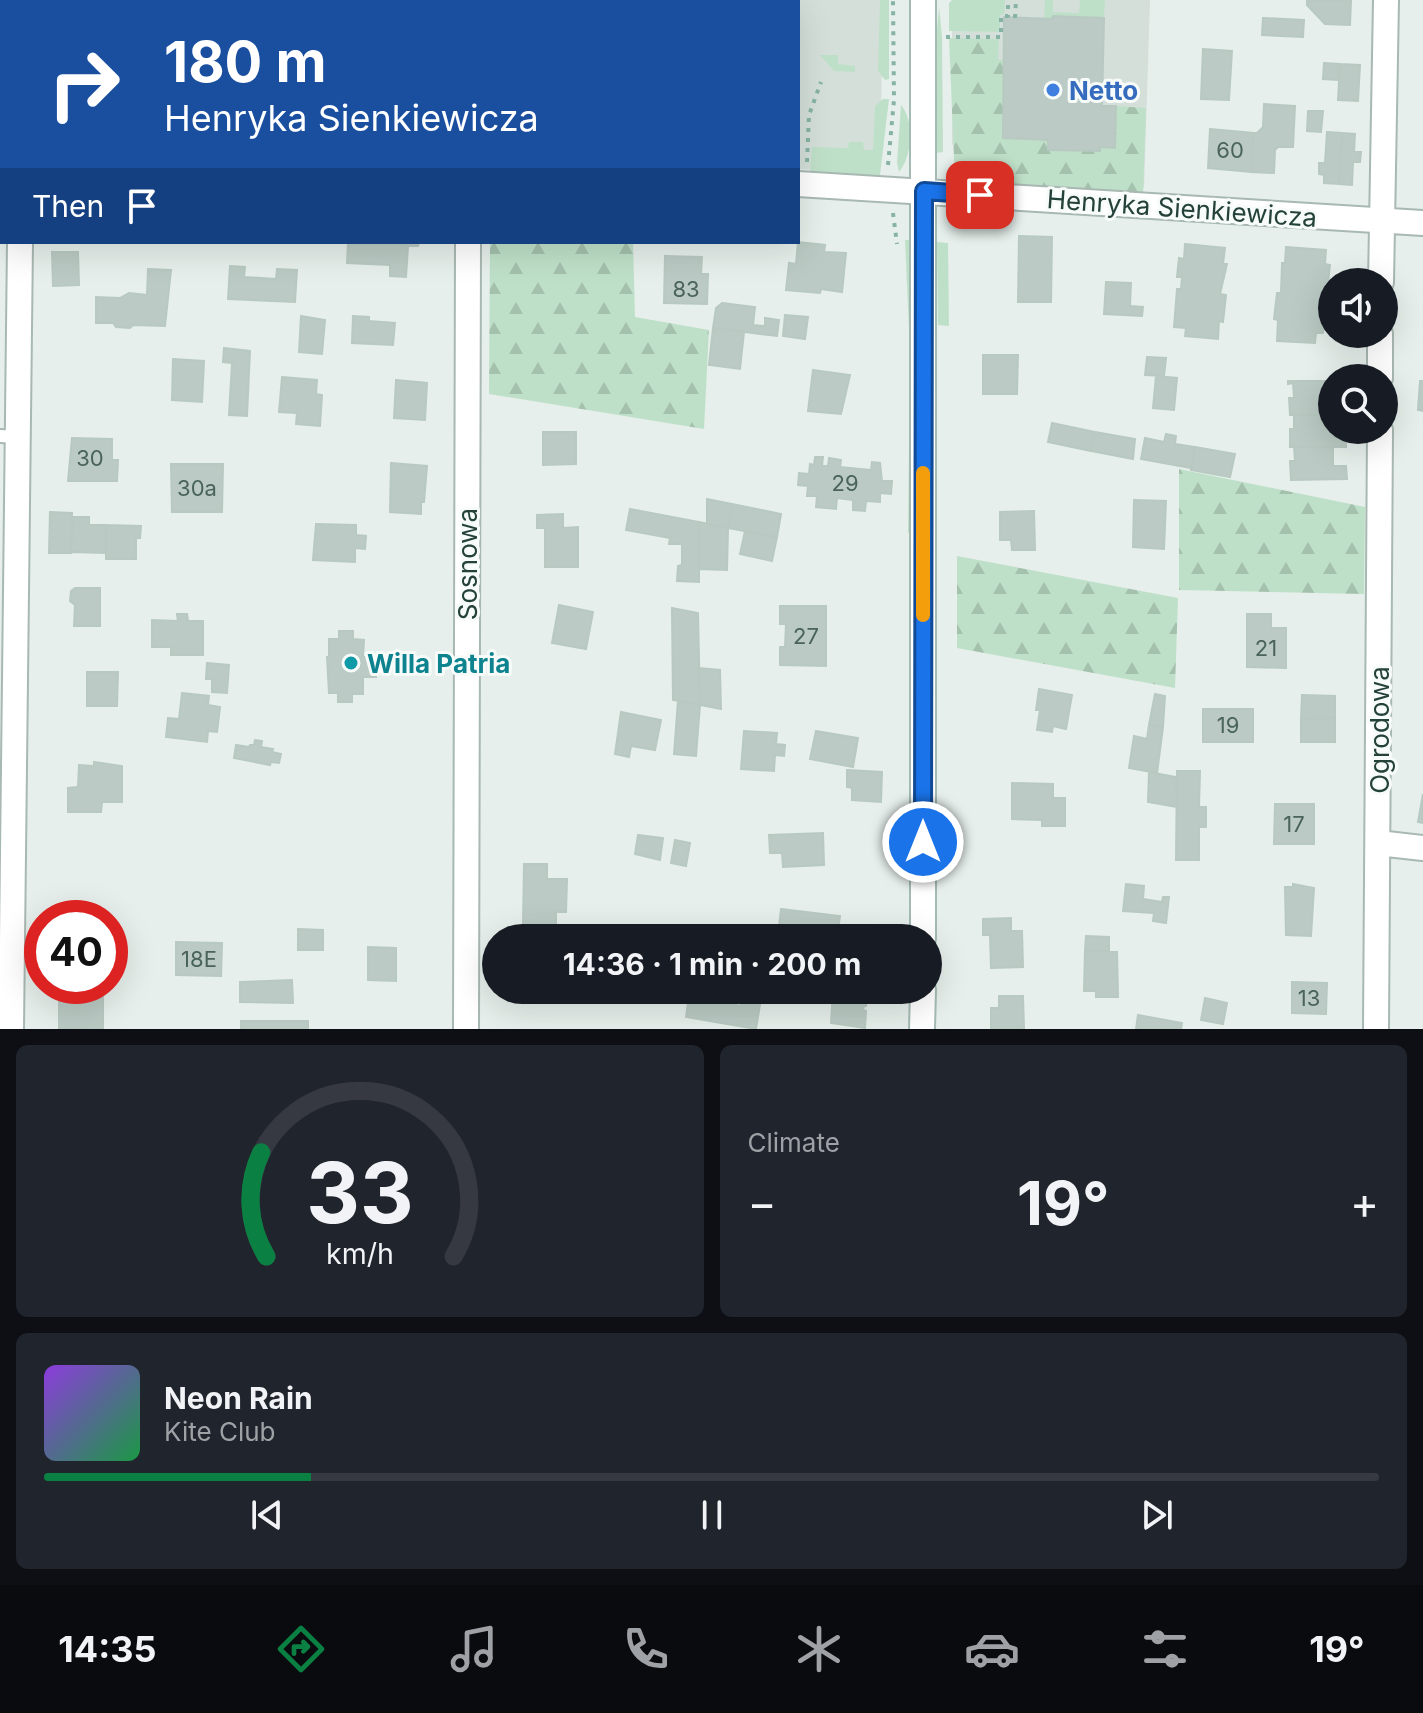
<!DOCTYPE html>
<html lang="en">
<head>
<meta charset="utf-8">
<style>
	body { margin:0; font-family:Inter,sans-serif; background:#20242c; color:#f1f3f6; height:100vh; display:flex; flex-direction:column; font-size:30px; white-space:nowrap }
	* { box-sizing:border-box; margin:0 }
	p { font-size:26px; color:#9ea1a6 }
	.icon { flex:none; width:44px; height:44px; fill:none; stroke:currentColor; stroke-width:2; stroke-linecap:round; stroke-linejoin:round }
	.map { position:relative; height:1029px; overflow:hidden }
	.drawer { display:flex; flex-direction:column; gap:16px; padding:16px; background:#0d0f14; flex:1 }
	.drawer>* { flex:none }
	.banner { position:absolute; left:0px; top:0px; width:800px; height:244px; box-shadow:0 8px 32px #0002; background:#1a4fa0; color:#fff; overflow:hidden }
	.tools { position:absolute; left:1318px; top:268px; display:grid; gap:16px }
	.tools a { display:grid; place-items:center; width:80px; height:80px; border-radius:50%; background:#171b24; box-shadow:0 8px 32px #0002; font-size:40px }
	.speed { position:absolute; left:24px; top:900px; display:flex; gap:16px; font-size:40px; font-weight:700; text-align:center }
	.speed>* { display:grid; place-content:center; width:104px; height:104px; border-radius:50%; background:#171b24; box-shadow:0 8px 32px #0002; line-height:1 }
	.speed .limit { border:12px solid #d22; background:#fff; color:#111 }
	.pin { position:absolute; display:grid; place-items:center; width:68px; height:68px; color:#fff; margin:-34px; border-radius:16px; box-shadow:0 4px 12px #0006 }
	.me { position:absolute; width:88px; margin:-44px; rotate:0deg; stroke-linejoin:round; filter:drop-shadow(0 0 6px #0008) }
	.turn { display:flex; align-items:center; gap:28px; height:168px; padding:0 32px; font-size:36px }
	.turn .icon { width:104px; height:104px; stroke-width:2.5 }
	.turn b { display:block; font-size:56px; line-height:68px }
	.then { display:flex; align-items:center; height:76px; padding:0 32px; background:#0003; gap:16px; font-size:30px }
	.big { font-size:60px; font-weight:700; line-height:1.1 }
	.drawer .widget { flex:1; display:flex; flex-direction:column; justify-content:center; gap:12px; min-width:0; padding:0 28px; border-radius:12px; background:#20242c }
	.drawer .dial { align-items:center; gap:0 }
	.dial svg { height:208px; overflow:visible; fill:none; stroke:#363941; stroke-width:7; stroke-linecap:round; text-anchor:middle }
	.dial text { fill:#f1f3f6; stroke:none }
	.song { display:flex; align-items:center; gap:24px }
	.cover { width:96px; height:96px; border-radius:12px; background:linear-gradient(135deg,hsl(270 70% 55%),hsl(140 70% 35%)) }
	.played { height:8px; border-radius:4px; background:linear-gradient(90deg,#0b8043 20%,#363941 20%) }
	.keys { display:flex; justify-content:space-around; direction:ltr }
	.heat { display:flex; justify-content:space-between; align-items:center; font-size:44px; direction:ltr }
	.drawer .tiles { flex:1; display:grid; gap:16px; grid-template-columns:1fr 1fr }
	.widget:last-child { grid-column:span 2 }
	.trip { position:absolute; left:482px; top:924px; width:460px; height:80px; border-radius:40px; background:#171b24; box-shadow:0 8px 32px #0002; font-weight:700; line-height:80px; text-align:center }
	.menu { display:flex; height:128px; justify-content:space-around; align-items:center; background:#090b0e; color:#9ea1a6 }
	.menu .icon { width:56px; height:56px }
	.menu .on { color:#0b8043 }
	.menu b { font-size:36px; color:#f1f3f6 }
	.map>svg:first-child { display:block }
	.built { fill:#d4dfda }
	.green { fill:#bfe0c8 }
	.forest { fill:url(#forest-firs) }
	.building { fill:#bbcac4; stroke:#b8c9c2; stroke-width:2 }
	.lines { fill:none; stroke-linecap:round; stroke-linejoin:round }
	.lane-casing { stroke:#a8b8b2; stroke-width:16 }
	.street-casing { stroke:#a8b8b2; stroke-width:28 }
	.secondary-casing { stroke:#a4bbb3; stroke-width:28 }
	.path { stroke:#86b3a5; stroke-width:4; stroke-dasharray:4 6; stroke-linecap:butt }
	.lane { stroke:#fff; stroke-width:12 }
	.street { stroke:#fff; stroke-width:24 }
	.secondary { stroke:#fff; stroke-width:24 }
	.route-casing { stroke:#114b97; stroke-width:20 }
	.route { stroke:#1a73e8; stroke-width:14 }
	.slow { stroke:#f59e0b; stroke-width:14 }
	.shop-dot { fill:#3f7fe0; stroke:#f7fbf9; stroke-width:3 }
	.culture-dot { fill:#0f9aa8; stroke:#f7fbf9; stroke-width:3 }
	.labels { text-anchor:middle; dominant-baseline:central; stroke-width:6; stroke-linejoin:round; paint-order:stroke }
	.number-label { font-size:22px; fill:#4a645c }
	.shop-label { font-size:26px; font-weight:bold; fill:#366cbe; stroke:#f7fbf9; text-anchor:start }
	.street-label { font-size:26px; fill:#24423a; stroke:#f7fbf9 }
	.culture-label { font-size:26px; font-weight:bold; fill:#0d838f; stroke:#f7fbf9; text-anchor:start }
</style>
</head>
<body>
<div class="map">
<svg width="1423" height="1029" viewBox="0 0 1423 1029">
	<defs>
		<pattern id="forest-firs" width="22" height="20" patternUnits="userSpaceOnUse" patternTransform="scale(2)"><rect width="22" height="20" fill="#bfe0c8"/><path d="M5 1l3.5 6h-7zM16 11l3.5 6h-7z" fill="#a4c1ad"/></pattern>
	</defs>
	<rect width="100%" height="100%" fill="#e6efeb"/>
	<!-- built -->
	<path class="built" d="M661,0H883L880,173L798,169V2H661Z
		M952,0H1150L1144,188L982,175L952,144Z"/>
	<!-- green -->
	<path class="green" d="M880,0H889V79L885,80L878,71Z
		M952,0H1005L1004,14L1000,15V32L949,31V3Z
		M1045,0H1053V12L1079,13L1080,0H1105L1104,18L1053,16L1052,19H1044Z
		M939,7L942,37L943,152L935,153L934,65Z
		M820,55H838V64L855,66V72L834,71Z
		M883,99H889L880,175L875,178L810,174L812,147L848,148L849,142H863L864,150H873L875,106Z
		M901,105C915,121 912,157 899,172L897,163Z
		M905,240H910L909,329Z
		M937,242L948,243L949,326L938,325Z
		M910,364L912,367V530L908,533Z"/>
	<!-- forest -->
	<path class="forest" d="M949,38L999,39L998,59L1003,60V138L1048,140L1049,150L1100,151L1116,106L1146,108L1143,195L955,182Z
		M490,242H633L635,317L709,330L704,429L489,394Z
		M1179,469L1365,507L1364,594L1179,590Z
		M957,556L1178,598L1175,688L957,648Z"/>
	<!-- building -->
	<path class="building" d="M574,0H627L574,2Z
		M684,0H798L684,2Z
		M1307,0H1351L1350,25L1325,24L1307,5Z
		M1053,16L1104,18L1102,106H1116L1115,148L1100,147V151L1048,150V140L1003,138L1004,17L1052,19Z
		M1263,18L1304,20L1303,37L1262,35Z
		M1203,49L1232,51L1229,100L1201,99Z
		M1324,63L1339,64L1338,80L1323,79Z
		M1340,64L1360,65L1358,101L1338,100Z
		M1264,104L1295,106L1293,147H1278L1275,150L1274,173L1251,172L1253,133H1257L1263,127Z
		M1308,111H1323L1321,132L1307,131Z
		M1210,129L1253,133L1251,172L1208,168Z
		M1327,132L1342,133L1339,184L1324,183V175L1319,174V163H1325Z
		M1342,133L1355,134L1354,152H1361L1360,162H1353L1352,185L1339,184Z
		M1019,236L1052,237L1051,302H1018Z
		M359,242H419L418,246H408L406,277L390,276V265L347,263L348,243Z
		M798,242L825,245L824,252L846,253L842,292L821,289L820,293L786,290L789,263L796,264Z
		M1185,244L1225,248L1223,264H1227L1220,294L1226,295L1223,322L1219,321L1218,339L1185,336L1186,328L1174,327L1177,289H1181L1182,277H1177L1179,258L1184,259Z
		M1286,247L1326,250L1325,264L1330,265L1328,283H1324L1323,296H1326L1323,333H1316L1315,343L1277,341L1278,320L1274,319L1277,293H1281L1282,263H1285Z
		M52,252H78L79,285L53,286Z
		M665,256L702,257L701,274H708L707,304L664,303Z
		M230,266L245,267L244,277L276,279L277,269L297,270L295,302L228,299Z
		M148,269L171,270L165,326L133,325L130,328L116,327L113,323H96V297L120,298L129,293L147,295Z
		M1106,282L1131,283L1130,306L1143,307L1142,316L1104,314Z
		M722,303L755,307L753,325L765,326V318L779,320L777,336L713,328L716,308Z
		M785,315L808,317L805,339L783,336Z
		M301,316L325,320L322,354L299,352Z
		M353,316L369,317V321L395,323L393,345L352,343Z
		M713,328L744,332L740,369L709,365Z
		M224,348L250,351L247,416L229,415L232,363L223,362Z
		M983,355H1018L1017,394H983Z
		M1147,357L1166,358L1164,376L1145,375Z
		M173,359L204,361L202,402L172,400Z
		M813,370L850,375L841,414L808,411Z
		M1156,376L1177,378L1174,410L1153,408Z
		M282,377L317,380L316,394L322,395L320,426L296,424L297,413L279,412Z
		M396,380L427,383L425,420L394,418Z
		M1288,381H1332V415H1290L1289,398H1294L1293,383L1288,384Z
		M1420,381H1423V411L1418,410Z
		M1294,415H1332L1333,434H1346V447H1290V429H1294Z
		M1052,423L1095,432L1091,451L1048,442Z
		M543,432H576V464L543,465Z
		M1095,432L1135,439L1133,459L1091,451Z
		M1166,434L1176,436L1175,444L1195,447L1191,468L1141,459L1145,438L1164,442Z
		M72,438L112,439V460H118L117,481H68Z
		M1195,447L1235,454L1230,477L1191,470Z
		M1294,447H1333V466H1346L1347,479L1291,480L1290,461H1295Z
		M815,457H823L822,466H828L829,458L841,460L840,467L871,470L872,462L880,463L882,481H892L891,494L880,493V502L866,501L865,511L853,510V500L837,498L836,509L816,507L817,496H807L808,486L798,485L799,473L809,474L810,464L814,465Z
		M391,463L427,466L424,502H421V514L390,512Z
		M171,464H223L222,512H172Z
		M707,499L732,504L728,528L707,524Z
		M1134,500L1166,501L1164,549L1133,547Z
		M732,504L781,514L777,537L728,528Z
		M630,509L699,522V582L677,581L678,566L682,565V544H669L670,538L626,530Z
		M1034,511L1035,550H1012L1011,540H1000V512Z
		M50,512L72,513L71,553H49Z
		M563,514V528L578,527V567H545V528H537V515Z
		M73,517H89V525H106V553L71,552Z
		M699,522L728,528L727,570L699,569Z
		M316,524L356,525V535L366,536L365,549L355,548V562L313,560Z
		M106,525L141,526L140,538H136V559H106Z
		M745,531L777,537L772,561L740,554Z
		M75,588H100V626H74L75,605L70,601L71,591Z
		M559,605L593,612L586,649L552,643Z
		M780,606H826V666L780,665V647H785L786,624H780Z
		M672,608L698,613L700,705L673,700Z
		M177,614H187L188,621H203V655H171V647H152V620L178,621Z
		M1247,614H1271V628H1286V668L1247,667Z
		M339,631H353V639L364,640L363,657H376V677H363V694H352V702H338V693H329L327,657H329V639H339Z
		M207,663L229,665L227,693L212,692V679H206Z
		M698,668L720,670L721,709L700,705Z
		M87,672H118L117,706H87Z
		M1039,689L1072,695L1066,729L1053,726L1052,732L1037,730L1040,710H1036Z
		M182,693L209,696L208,705L220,707L217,732L208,731L207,742L166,737L168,718L179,719Z
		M1155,694L1165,696L1163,727L1149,725Z
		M1302,695L1335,696V718L1301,719Z
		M678,701L700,705L696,756L674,754Z
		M1203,709H1253V742H1203Z
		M621,712L661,720L655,750L631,746L629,757L615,754Z
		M1335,718V742H1301V719Z
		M1149,725L1163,727L1157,773L1129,768L1134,736L1147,739Z
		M744,731L777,733L776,744L785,745L784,756L775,755L774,771L741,769Z
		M816,731L858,738L853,767L810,759Z
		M255,740L262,741L261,747L273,749L272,752L281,754L279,763L271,762L270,765L234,758L236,745L249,747L250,745H254Z
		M94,762L122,766V802H102L101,812H68V788L78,787L79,765L94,766Z
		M847,770L882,772L881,802L852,800V788L847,787Z
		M1177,771H1200L1199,807H1206V827H1199V860H1176Z
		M1149,772L1176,777L1177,807L1148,802Z
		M1012,783L1053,784V798H1065V826H1042V820L1012,819Z
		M1423,794V823L1418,822Z
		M1275,804H1314V844H1274Z
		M823,833L824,865L783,867L782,853H770L769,835Z
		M638,835L663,838L660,860L635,854Z
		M675,840L690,843L686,866L671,863Z
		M524,864H547V879H567L566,912H556V925L547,924V938H532L531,925H523Z
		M1126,884L1144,886L1143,899L1162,902L1163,897H1169L1166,923L1153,921L1154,913L1123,911Z
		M1293,884L1314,888L1311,936L1286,935L1285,887H1293Z
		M781,909L840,916L837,938H790L791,929L779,927Z
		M1011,918V931H1022L1023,967L991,968L990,935H983V919Z
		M298,929L323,930V950H298Z
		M1086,936L1109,937V951H1085Z
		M176,942L222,943L221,976L176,975Z
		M368,947L396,948V981L368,980Z
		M1085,951L1117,952L1118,997H1096V991H1084Z
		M292,980L293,1003L240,1002V982Z
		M1292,982L1327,983L1326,1014L1292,1013Z
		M59,986H103V999H59Z
		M833,990H862V996H867L866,1006H864L863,1010L866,1011L865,1028L831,1023Z
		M744,995L761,998L756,1029L686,1017L689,996L741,1006Z
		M999,996H1023L1024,1029H991V1008H999Z
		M1205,998L1227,1003L1223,1024L1201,1020Z
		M59,999H103V1029H59Z
		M1138,1015L1182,1023L1181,1029H1136Z
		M241,1021H308V1029H241Z"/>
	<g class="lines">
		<defs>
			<path id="lane" d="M0,93H2
				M0,436L18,437"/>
			<path id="street" d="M23,2V0
				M449,2L450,0
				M798,184L1423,223
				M1381,282L1386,0
				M1380,378V334
				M1378,843L1423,848
				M11,1029L20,242
				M466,1029L468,242
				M1376,1029L1380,430"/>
			<path id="secondary" d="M923,938V0
				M922,1029L923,990"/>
		</defs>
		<!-- lane casing -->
		<use href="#lane" class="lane-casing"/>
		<!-- street casing -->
		<use href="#street" class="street-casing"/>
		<!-- secondary casing -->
		<use href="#secondary" class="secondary-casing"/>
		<!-- path -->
		<path class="path" d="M1015,18L1016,0
			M946,37H1001V16H1008V0
			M807,162L809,115L821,82
			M888,165L894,100L893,0
			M893,213L897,244"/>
		<!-- lane -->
		<use href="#lane" class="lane"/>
		<!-- street -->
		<use href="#street" class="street"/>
		<!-- secondary -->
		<use href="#secondary" class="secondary"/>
	</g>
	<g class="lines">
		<defs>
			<path id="route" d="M923,842L924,191L980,195"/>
		</defs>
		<!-- route casing -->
		<use href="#route" class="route-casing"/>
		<!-- route -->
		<use href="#route" class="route"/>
		<!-- slow -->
		<path class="slow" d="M923,473V615"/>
	</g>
	<!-- markers -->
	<circle class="shop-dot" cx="1053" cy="90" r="8"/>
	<circle class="culture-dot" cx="351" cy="663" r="8"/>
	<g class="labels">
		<!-- number labels -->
		<g class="number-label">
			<text x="1230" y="150">60</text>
			<text x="686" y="289">83</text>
			<text x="90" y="458">30</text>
			<text x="845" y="483">29</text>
			<text x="197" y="488">30a</text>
			<text x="806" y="636">27</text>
			<text x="1266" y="648">21</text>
			<text x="1228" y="725">19</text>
			<text x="1294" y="824">17</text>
			<text x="199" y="959">18E</text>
			<text x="1309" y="998">13</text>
		</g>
		<!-- shop labels -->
		<g class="shop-label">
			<text x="1069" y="90">Netto</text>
		</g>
		<!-- street labels -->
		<g class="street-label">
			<text transform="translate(1182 208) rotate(4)">Henryka Sienkiewicza</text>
			<text transform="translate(467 564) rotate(-90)">Sosnowa</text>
			<text transform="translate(1379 730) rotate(-90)">Ogrodowa</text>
		</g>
		<!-- culture labels -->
		<g class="culture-label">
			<text x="367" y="663">Willa Patria</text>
		</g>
	</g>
</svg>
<div class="tools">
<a><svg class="icon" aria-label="sound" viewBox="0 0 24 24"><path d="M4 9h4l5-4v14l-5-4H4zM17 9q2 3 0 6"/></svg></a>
<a><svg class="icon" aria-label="search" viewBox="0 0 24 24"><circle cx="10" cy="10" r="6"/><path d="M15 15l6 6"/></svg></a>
</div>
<div class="speed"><div class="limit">40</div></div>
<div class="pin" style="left:980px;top:195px;background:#d93025"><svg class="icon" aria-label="arrive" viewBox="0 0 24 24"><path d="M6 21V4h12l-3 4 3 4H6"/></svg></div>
<svg class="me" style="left:923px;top:842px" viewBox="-20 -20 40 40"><circle r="17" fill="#1a73e8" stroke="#fff" stroke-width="3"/><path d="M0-11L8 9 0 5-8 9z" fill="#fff"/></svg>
<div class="trip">14:36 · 1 min · 200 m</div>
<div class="banner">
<div class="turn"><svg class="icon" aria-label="right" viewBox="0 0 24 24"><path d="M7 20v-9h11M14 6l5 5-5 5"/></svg><div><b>180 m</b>Henryka Sienkiewicza</div></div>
<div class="then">Then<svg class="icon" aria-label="arrive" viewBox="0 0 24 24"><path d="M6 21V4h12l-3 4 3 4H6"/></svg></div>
</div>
</div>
<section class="drawer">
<div class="tiles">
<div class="widget dial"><svg viewBox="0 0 100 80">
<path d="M14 69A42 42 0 1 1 86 69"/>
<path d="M14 69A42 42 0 0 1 12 29" stroke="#0b8043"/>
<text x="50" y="56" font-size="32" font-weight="700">33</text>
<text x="50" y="72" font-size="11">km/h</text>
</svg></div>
<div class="widget"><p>Climate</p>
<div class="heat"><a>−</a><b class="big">19°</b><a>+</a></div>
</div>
<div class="widget">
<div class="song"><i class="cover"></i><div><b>Neon Rain</b><p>Kite Club</p></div></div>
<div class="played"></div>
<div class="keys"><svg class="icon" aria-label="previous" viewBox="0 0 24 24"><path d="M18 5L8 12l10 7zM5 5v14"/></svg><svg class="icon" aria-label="pause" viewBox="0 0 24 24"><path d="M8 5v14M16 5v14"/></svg><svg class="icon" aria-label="next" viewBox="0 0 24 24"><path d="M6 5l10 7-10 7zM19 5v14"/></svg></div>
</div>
</div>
</section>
<nav class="menu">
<b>14:35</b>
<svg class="icon on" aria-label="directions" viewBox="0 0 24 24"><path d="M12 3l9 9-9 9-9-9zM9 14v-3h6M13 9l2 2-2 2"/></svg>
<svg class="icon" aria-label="music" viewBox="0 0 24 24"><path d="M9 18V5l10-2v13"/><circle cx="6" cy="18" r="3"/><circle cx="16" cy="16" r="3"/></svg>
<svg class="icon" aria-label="phone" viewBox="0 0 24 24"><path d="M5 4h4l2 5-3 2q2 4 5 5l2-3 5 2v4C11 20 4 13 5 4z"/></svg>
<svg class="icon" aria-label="climate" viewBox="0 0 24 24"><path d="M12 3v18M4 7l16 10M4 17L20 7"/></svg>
<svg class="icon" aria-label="car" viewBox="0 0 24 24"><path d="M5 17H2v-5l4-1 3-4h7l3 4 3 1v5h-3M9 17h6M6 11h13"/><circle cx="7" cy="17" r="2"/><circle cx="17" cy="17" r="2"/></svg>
<svg class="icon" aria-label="filters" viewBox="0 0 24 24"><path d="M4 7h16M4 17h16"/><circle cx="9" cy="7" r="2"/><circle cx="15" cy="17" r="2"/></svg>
<b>19°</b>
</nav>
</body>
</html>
